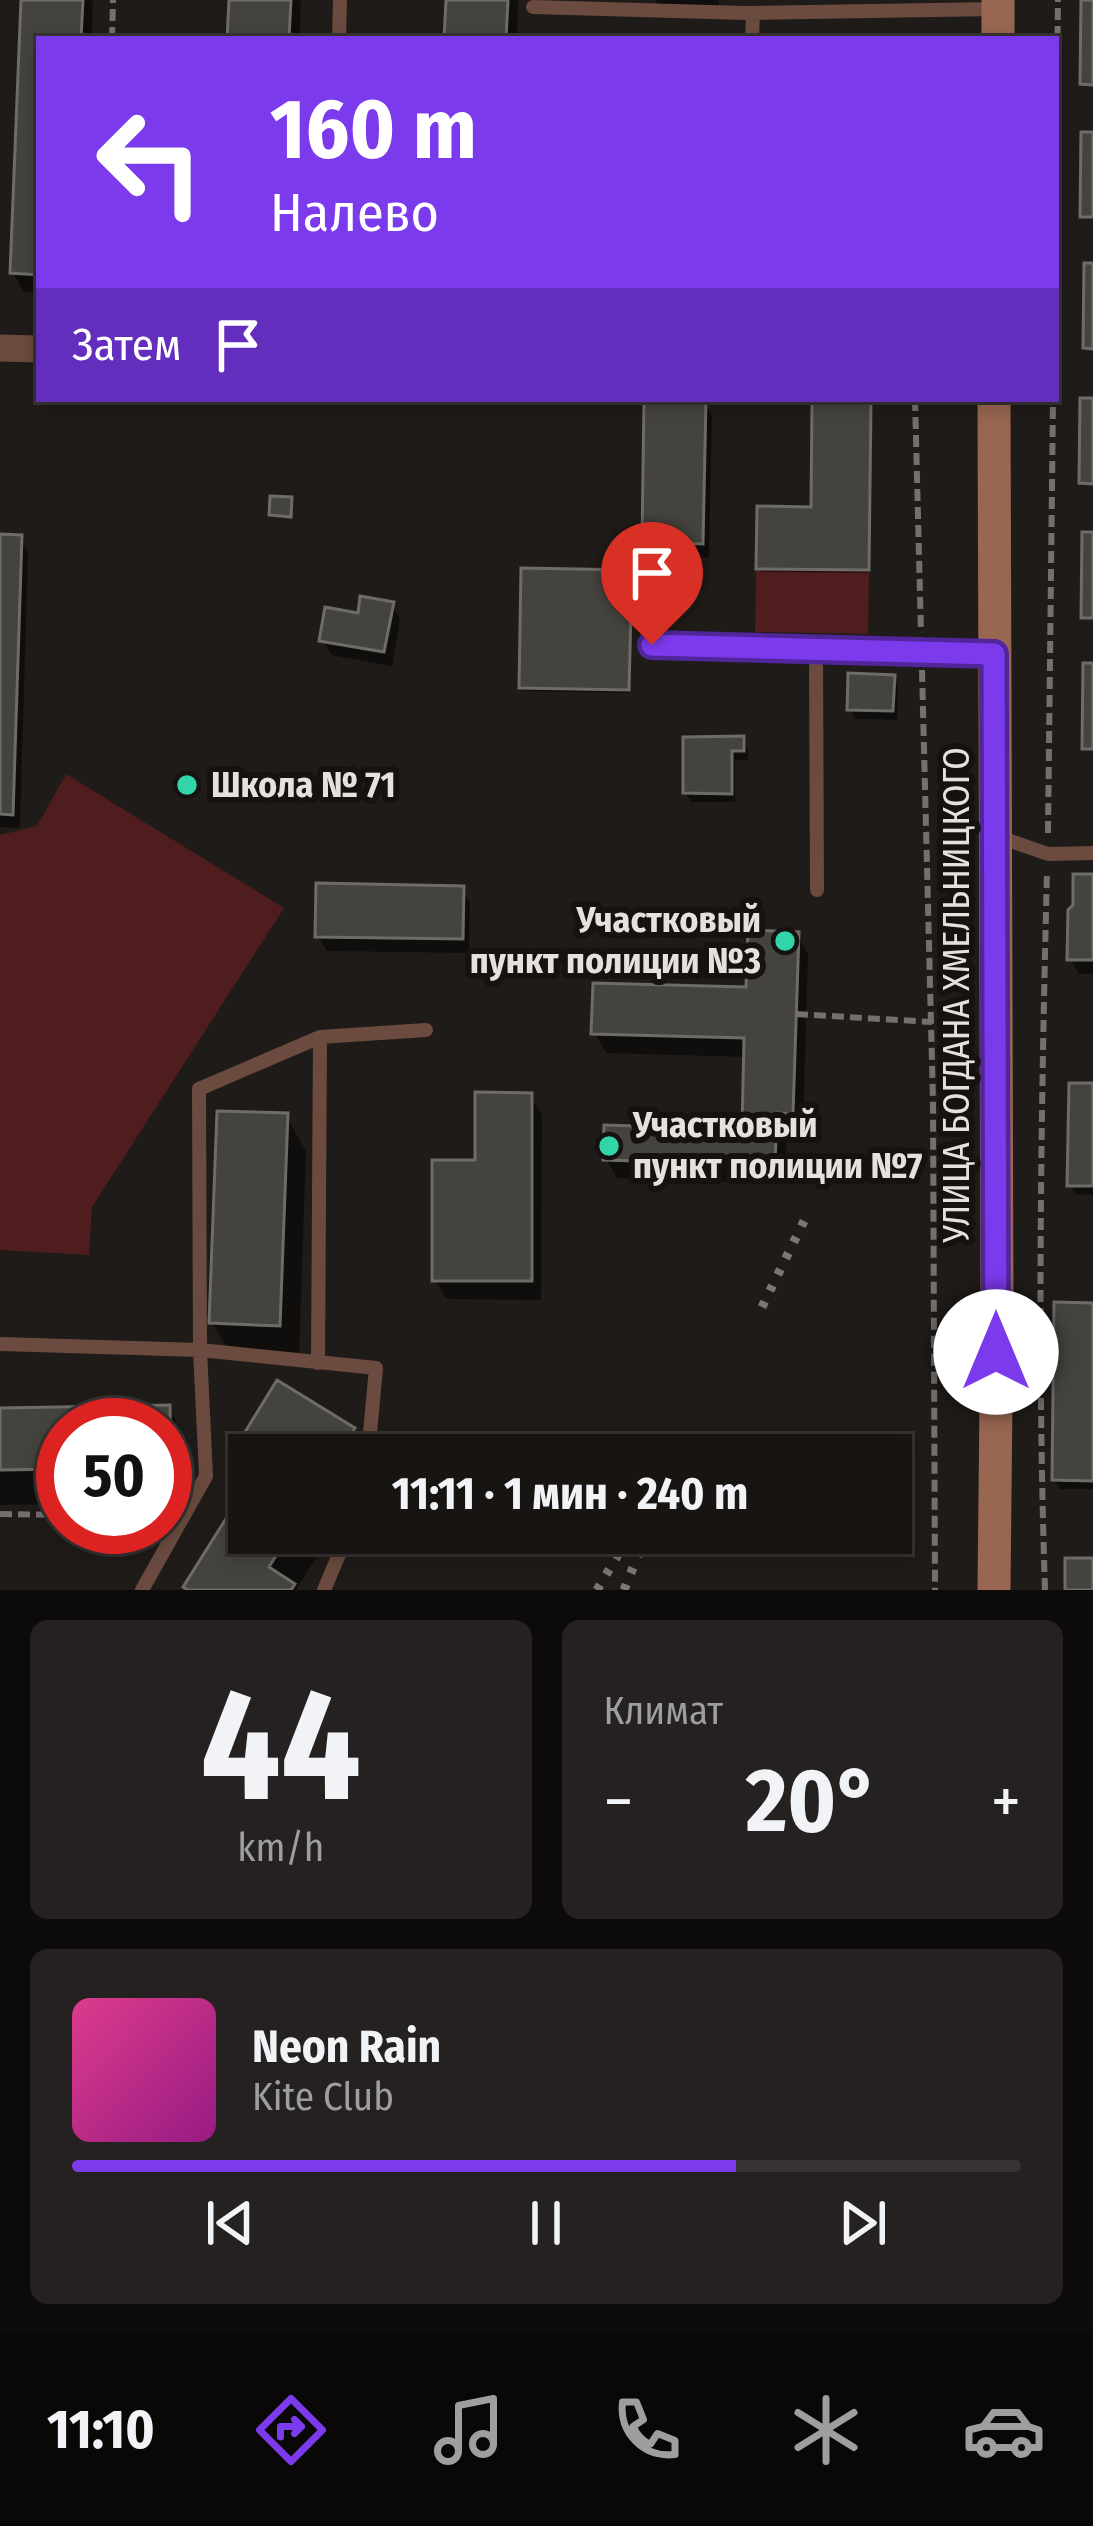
<!DOCTYPE html>
<html lang="ru">
<head>
<meta charset="utf-8">
<style>
	body { margin:0; font-family:"Fira Sans Condensed",sans-serif; background:#242120; color:#f1f3f6; height:100vh; display:flex; flex-direction:column; font-size:45px; white-space:nowrap }
	* { box-sizing:border-box; margin:0 }
	p { font-size:39px; color:#9e9e9f }
	.icon { flex:none; width:66px; height:66px; fill:none; stroke:currentColor; stroke-width:2; stroke-linecap:round; stroke-linejoin:round }
	.map { position:relative; height:1590px; overflow:hidden }
	.details { display:flex; flex-direction:column; gap:30px; padding:30px; background:#0d0b0a; flex:1 }
	.details>* { flex:none }
	.top-card { position:absolute; left:36px; top:36px; width:1023px; height:366px; border-radius:0px; box-shadow:0 6px 18px #0003,0 0 0 3px #363332; background:#7c3aed; color:#fff; overflow:hidden }
	.speed { position:absolute; left:36px; top:1398px; display:flex; gap:24px; font-size:60px; font-weight:700; text-align:center }
	.speed>* { display:grid; place-content:center; width:156px; height:156px; border-radius:50%; background:#171412; box-shadow:0 6px 18px #0003,0 0 0 3px #363332; line-height:1 }
	.speed .limit { border:18px solid #d22; background:#fff; color:#111 }
	.pin { position:absolute; display:grid; place-items:center; width:102px; height:102px; color:#fff; margin:-123px -51px; border-radius:50% 50% 50% 0; rotate:-45deg; box-shadow:0 0 12px #0007 }
	.pin .icon { rotate:45deg }
	.me { position:absolute; width:132px; margin:-66px; rotate:0deg; stroke-linejoin:round; filter:drop-shadow(0 0 9px #0008) }
	.turn { display:flex; align-items:center; gap:42px; height:252px; padding:0 36px; font-size:54px }
	.turn .icon { width:156px; height:156px; stroke-width:2.5 }
	.turn b { display:block; font-size:84px; line-height:102px }
	.then { display:flex; align-items:center; height:114px; padding:0 36px; background:#0003; gap:24px; font-size:45px }
	.big { font-size:90px; font-weight:700; line-height:1.1 }
	.details .card { flex:1; display:flex; flex-direction:column; justify-content:center; gap:18px; min-width:0; padding:0 42px; border-radius:18px; background:#242120 }
	.details .dial { align-items:center; gap:0 }
	.dial b { font-size:156px; line-height:1 }
	.song { display:flex; align-items:center; gap:36px }
	.cover { width:144px; height:144px; border-radius:18px; background:linear-gradient(135deg,hsl(330 70% 55%),hsl(310 70% 35%)) }
	.played { height:12px; border-radius:6px; background:linear-gradient(90deg,#7c3aed 70%,#363332 70%) }
	.keys { display:flex; justify-content:space-around; direction:ltr }
	.heat { display:flex; justify-content:space-between; align-items:center; font-size:66px; direction:ltr }
	.details .tiles { flex:1; display:grid; gap:30px; grid-template-columns:1fr 1fr }
	.card:last-child { grid-column:span 2 }
	.trip { position:absolute; left:228px; top:1434px; width:684px; height:120px; border-radius:0px; background:#171412; box-shadow:0 6px 18px #0003,0 0 0 3px #363332; font-weight:700; line-height:120px; text-align:center }
	.tab-bar { display:flex; height:192px; justify-content:space-around; align-items:center; background:#090807; color:#9e9e9f }
	.tab-bar .icon { width:84px; height:84px }
	.tab-bar .active { color:#7c3aed }
	.tab-bar b { font-size:54px; color:#f1f3f6 }
	.map>svg:first-child { display:block }
	.green { fill:#501d1e }
	.shadow { fill:#0007 }
	.building { fill:#45433e; stroke:#6e6c67; stroke-width:3 }
	.lines { fill:none; stroke-linecap:round; stroke-linejoin:round }
	.path { stroke:#74706e; stroke-width:6; stroke-dasharray:12 6; stroke-linecap:butt }
	.service { stroke:#6b4b3f; stroke-width:14 }
	.minor { stroke:#6b4b3f; stroke-width:27 }
	.secondary { stroke:#986651; stroke-width:33 }
	.rail { stroke:#7a7774; stroke-width:9; stroke-dasharray:6 12; stroke-linecap:butt }
	.route-casing { stroke:#51269a; stroke-width:30 }
	.route { stroke:#7c3aed; stroke-width:21 }
	.poi-dot { fill:#32d4a9; stroke:#16120f; stroke-width:4.5 }
	.labels { text-anchor:middle; dominant-baseline:central; stroke-width:12; stroke-linejoin:round; paint-order:stroke }
	.poi-label { font-size:36px; font-weight:bold; fill:#e4e1df; stroke:#16120f; text-anchor:start }
	.street-label { font-size:36px; fill:#e4e1df; stroke:#16120f }
</style>
</head>
<body>
<div class="map">
<svg width="1093" height="1590" viewBox="0 0 1093 1590">
	<rect width="100%" height="100%" fill="#1f1b18"/>
	<!-- green -->
	<path class="green" d="M756,569L869,570L868,634L755,632Z
		M66,774L284,908L92,1207L89,1255L0,1250V835L37,826Z"/>
	<!-- shadow -->
	<path class="shadow" d="M24,0H93L92,39H39V293L24,292L13,273Z
		M232,0H301L300,39H230Z
		M449,0H518L517,39H447Z
		M655,0H719L718,12L661,10Z
		M704,402L712,416L709,558L653,556L645,541Z
		M869,405V573L761,572L759,568L814,510Z
		M0,537L20,538L28,553L20,828L0,827Z
		M630,573V693L524,691L522,687Z
		M392,605L400,619L392,666L331,655L323,640L360,616Z
		M893,678L898,687L897,720L855,719L850,709Z
		M742,739L748,749V760H735V802H691L686,793Z
		M1093,877V974H1079L1070,959Z
		M462,889L470,903L469,953L327,951L318,936Z
		M797,935L808,954L803,1132H787L785,1184L617,1178L606,1159L745,1132L747,1057L606,1053L595,1033L749,990Z
		M1093,1086V1195L1075,1194L1070,1185Z
		M530,1096L542,1115L541,1300L446,1299L435,1280L478,1163Z
		M286,1116L306,1151L299,1360L232,1357L212,1322Z
		M1093,1306V1489H1060L1055,1480Z
		M168,1408L189,1443L190,1502H165V1425H63V1504L0,1505V1411Z
		M353,1430L368,1455H261L248,1432Z
		M249,1488V1533H331L296,1590H188Z"/>
	<!-- building -->
	<path class="building" d="M21,0H83L81,39H39V275L10,273Z
		M229,0H291L289,39H227Z
		M446,0H508L506,39H444Z
		M1081,0H1093V85L1080,84Z
		M1081,132H1093V217H1080Z
		M1084,263H1093V349L1083,348Z
		M1080,398H1093V484L1079,483Z
		M644,399H706L703,544L642,542Z
		M812,402H871L869,570L756,569L757,506L811,507Z
		M270,496L292,497L291,517L269,515Z
		M1082,532H1093V618H1081Z
		M0,534L22,535L13,815L0,814Z
		M521,568L632,570L629,690L519,688Z
		M360,596L394,602L384,652L319,641L325,607L358,613Z
		M1083,663H1093V749H1082Z
		M848,673L895,675L893,711L847,710Z
		M744,736V751H732V794L683,793V737Z
		M1073,874H1093V960H1067L1068,910L1073,905Z
		M316,883L464,886L463,939L315,937Z
		M748,930L799,932L793,1114L777,1113L775,1165L603,1160L604,1125L742,1129L744,1038L591,1034L593,983L746,987Z
		M1069,1083H1093V1186H1067Z
		M475,1092L532,1093V1281H432V1160H475Z
		M217,1111L288,1113L280,1326L209,1323Z
		M1054,1302L1093,1303V1481L1052,1480Z
		M277,1380L355,1428L339,1455H266L270,1448L245,1432Z
		M170,1405L171,1467L165,1468V1425H63V1469L0,1470V1408Z
		M249,1482V1533H290L269,1567L295,1584L291,1590H188L183,1587Z
		M1065,1558H1093V1590H1065Z"/>
	<g class="lines">
		<!-- path -->
		<path class="path" d="M112,39L113,0
			M1056,164L1058,0
			M915,399L921,633
			M922,670L933,1101L935,1590
			M1048,833L1053,399
			M796,1014L932,1022
			M0,1514L63,1515
			M1045,1590C1037,1351 1041,1110 1047,871"/>
		<!-- service -->
		<path class="service" d="M533,7L745,13L996,9
			M339,39L340,0
			M752,39L753,13
			M653,645L994,654
			M816,649L817,890
			M999,837L1048,854L1093,853
			M0,1344L200,1350L376,1368L368,1455
			M318,1363L320,1037
			M142,1590L206,1476L200,1350L199,1089L320,1037L426,1030
			M324,1590L348,1533"/>
		<!-- minor -->
		<path class="minor" d="M0,348L39,349"/>
		<!-- secondary -->
		<path class="secondary" d="M998,39V0
			M994,399L997,1305L994,1590"/>
		<!-- rail -->
		<path class="rail" d="M762,1307L804,1221
			M678,1455L680,1451
			M597,1590L631,1533
			M624,1590L647,1533"/>
	</g>
	<g class="lines">
		<defs>
			<path id="route" d="M652,645L994,654L996,1352"/>
		</defs>
		<!-- route casing -->
		<use href="#route" class="route-casing"/>
		<!-- route -->
		<use href="#route" class="route"/>
	</g>
	<!-- markers -->
	<g class="poi-dot">
		<circle cx="187" cy="785" r="12"/>
		<circle cx="785" cy="941" r="12"/>
		<circle cx="609" cy="1146" r="12"/>
	</g>
	<g class="labels">
		<!-- poi labels -->
		<g class="poi-label">
			<text x="211" y="785">Школа № 71</text>
			<text x="761" y="920" text-anchor="end">Участковый<tspan x="761" dy="41">пункт полиции №3</tspan></text>
			<text x="633" y="1125">Участковый<tspan x="633" dy="41">пункт полиции №7</tspan></text>
		</g>
		<!-- street labels -->
		<g class="street-label">
			<text transform="translate(957 995) rotate(-90)">УЛИЦА БОГДАНА ХМЕЛЬНИЦКОГО</text>
		</g>
	</g>
</svg>
<div class="speed"><div class="limit">50</div></div>
<div class="pin" style="left:652px;top:645px;background:#d93025"><svg class="icon" aria-label="arrive" viewBox="0 0 24 24"><path d="M6 21V4h12l-3 4 3 4H6"/></svg></div>
<svg class="me" style="left:996px;top:1352px" viewBox="-20 -20 40 40"><circle r="19" fill="#fff"/><path d="M0-13L10 11 0 6-10 11z" fill="#7c3aed"/></svg>
<div class="trip">11:11 · 1 мин · 240 m</div>
<div class="top-card">
<div class="turn"><svg class="icon" aria-label="left" viewBox="0 0 24 24"><path d="M17 20v-9H6M10 6l-5 5 5 5"/></svg><div><b>160 m</b>Налево</div></div>
<div class="then">Затем<svg class="icon" aria-label="arrive" viewBox="0 0 24 24"><path d="M6 21V4h12l-3 4 3 4H6"/></svg></div>
</div>
</div>
<section class="details">
<div class="tiles">
<div class="card dial"><b>44</b><p>km/h</p></div>
<div class="card"><p>Климат</p>
<div class="heat"><a>−</a><b class="big">20°</b><a>+</a></div>
</div>
<div class="card">
<div class="song"><i class="cover"></i><div><b>Neon Rain</b><p>Kite Club</p></div></div>
<div class="played"></div>
<div class="keys"><svg class="icon" aria-label="previous" viewBox="0 0 24 24"><path d="M18 5L8 12l10 7zM5 5v14"/></svg><svg class="icon" aria-label="pause" viewBox="0 0 24 24"><path d="M8 5v14M16 5v14"/></svg><svg class="icon" aria-label="next" viewBox="0 0 24 24"><path d="M6 5l10 7-10 7zM19 5v14"/></svg></div>
</div>
</div>
</section>
<nav class="tab-bar">
<b>11:10</b>
<svg class="icon active" aria-label="directions" viewBox="0 0 24 24"><path d="M12 3l9 9-9 9-9-9zM9 14v-3h6M13 9l2 2-2 2"/></svg>
<svg class="icon" aria-label="music" viewBox="0 0 24 24"><path d="M9 18V5l10-2v13"/><circle cx="6" cy="18" r="3"/><circle cx="16" cy="16" r="3"/></svg>
<svg class="icon" aria-label="phone" viewBox="0 0 24 24"><path d="M5 4h4l2 5-3 2q2 4 5 5l2-3 5 2v4C11 20 4 13 5 4z"/></svg>
<svg class="icon" aria-label="climate" viewBox="0 0 24 24"><path d="M12 3v18M4 7l16 10M4 17L20 7"/></svg>
<svg class="icon" aria-label="car" viewBox="0 0 24 24"><path d="M5 17H2v-5l4-1 3-4h7l3 4 3 1v5h-3M9 17h6M6 11h13"/><circle cx="7" cy="17" r="2"/><circle cx="17" cy="17" r="2"/></svg>
</nav>
</body>
</html>
